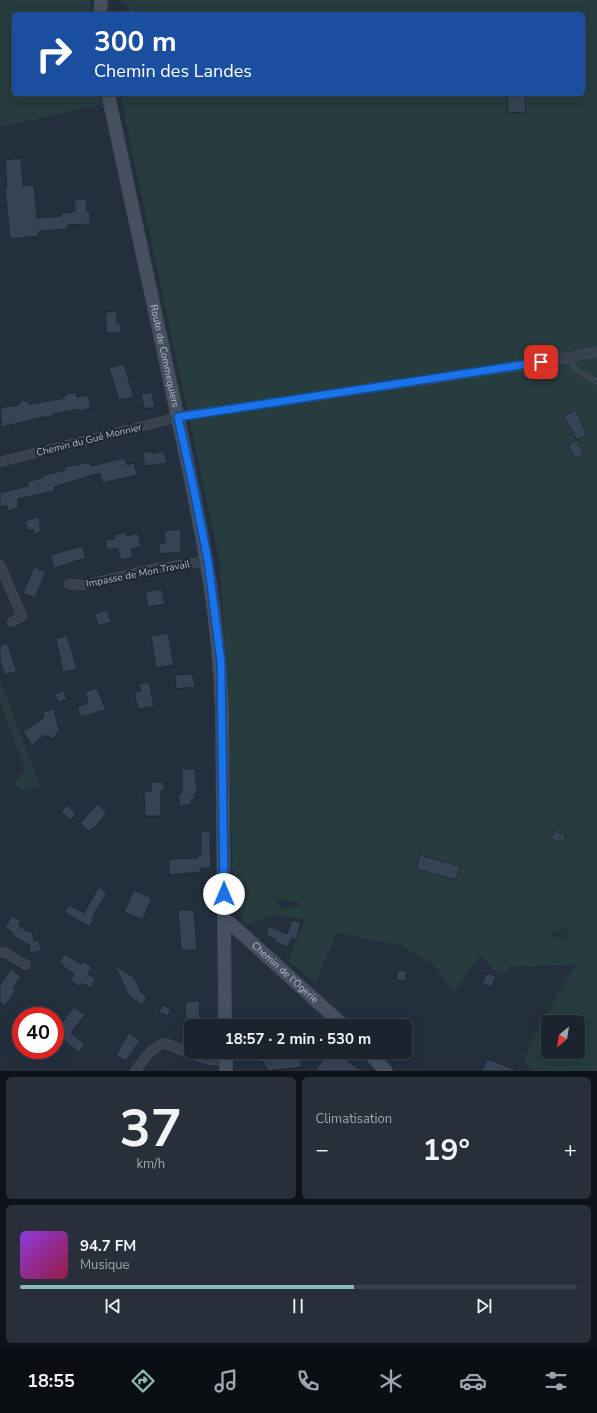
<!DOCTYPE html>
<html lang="fr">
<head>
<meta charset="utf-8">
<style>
	body { margin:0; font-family:"Nunito Sans",sans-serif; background:#282f3a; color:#f1f3f6; height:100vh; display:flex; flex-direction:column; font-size:15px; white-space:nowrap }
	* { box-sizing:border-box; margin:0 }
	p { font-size:13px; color:#a0a4aa }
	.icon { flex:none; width:22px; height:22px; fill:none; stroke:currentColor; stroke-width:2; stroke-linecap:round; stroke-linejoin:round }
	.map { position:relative; height:1071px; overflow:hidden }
	.panel { display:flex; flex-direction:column; gap:6px; padding:6px; background:#0f1319; flex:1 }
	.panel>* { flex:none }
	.guide { position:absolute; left:12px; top:12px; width:573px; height:84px; border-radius:6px; box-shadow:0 4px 16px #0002,0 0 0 1px #39404a; background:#1a4fa0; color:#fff; overflow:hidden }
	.needle { width:26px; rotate:210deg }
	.buttons { position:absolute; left:541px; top:1015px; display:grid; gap:8px }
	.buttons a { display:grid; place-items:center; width:44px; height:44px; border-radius:6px; background:#1b232e; box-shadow:0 4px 16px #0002,0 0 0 1px #39404a; font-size:20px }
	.speed { position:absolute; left:12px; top:1007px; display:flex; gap:8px; font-size:20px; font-weight:700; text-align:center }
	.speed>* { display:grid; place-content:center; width:52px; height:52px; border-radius:50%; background:#1b232e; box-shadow:0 4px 16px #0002,0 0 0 1px #39404a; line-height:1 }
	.speed .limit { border:6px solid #d22; background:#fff; color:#111 }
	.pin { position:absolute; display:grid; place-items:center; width:34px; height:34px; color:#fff; margin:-17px; border-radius:8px; box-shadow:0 2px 6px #0006 }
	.me { position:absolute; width:44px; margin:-22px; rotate:0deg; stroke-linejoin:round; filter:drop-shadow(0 0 3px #0008) }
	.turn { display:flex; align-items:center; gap:14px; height:84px; padding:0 16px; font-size:18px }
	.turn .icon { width:52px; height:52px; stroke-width:2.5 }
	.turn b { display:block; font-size:28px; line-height:34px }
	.big { font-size:30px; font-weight:700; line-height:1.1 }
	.panel .card { flex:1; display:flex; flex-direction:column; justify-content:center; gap:6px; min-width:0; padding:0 14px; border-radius:6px; background:#282f3a }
	.panel .dial { align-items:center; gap:0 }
	.dial b { font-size:52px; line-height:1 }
	.song { display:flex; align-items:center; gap:12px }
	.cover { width:48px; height:48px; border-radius:6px; background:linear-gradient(135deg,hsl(270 70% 55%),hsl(340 70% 35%)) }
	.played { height:4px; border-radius:2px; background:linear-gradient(90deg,#8bbbb9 60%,#39404a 60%) }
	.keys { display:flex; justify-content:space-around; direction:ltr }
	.heat { display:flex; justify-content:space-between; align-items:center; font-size:22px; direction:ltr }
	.panel .tiles { flex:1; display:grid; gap:6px; grid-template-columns:1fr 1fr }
	.card:last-child { grid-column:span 2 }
	.trip { position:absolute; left:184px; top:1019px; width:228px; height:40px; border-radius:6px; background:#1b232e; box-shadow:0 4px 16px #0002,0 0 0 1px #39404a; font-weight:700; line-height:40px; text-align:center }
	.menu { display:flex; height:64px; justify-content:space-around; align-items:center; background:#0b0e12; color:#a0a4aa }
	.menu .icon { width:28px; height:28px }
	.menu .active { color:#8bbbb9 }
	.menu b { font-size:18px; color:#f1f3f6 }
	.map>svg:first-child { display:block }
	.green { fill:#263c3f; fill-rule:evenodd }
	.building { fill:#364354; stroke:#1f2835 }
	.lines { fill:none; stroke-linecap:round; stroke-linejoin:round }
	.lane-casing { stroke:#414a57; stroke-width:5.5 }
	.street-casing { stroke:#414a57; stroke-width:10 }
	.secondary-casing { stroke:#414a57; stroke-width:14 }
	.lane { stroke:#38414e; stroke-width:4 }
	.street { stroke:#38414e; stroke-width:8 }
	.secondary { stroke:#465061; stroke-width:12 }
	.route-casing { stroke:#114b97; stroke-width:10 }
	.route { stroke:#1a73e8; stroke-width:7 }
	.labels { text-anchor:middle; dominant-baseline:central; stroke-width:4; stroke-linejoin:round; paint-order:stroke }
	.street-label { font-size:10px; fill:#b4bcc9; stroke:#1d2633 }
</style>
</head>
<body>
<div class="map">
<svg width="597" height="1071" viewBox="0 0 597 1071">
	<rect width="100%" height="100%" fill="#242f3e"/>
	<!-- green -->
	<path class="green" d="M0,0H91L89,14H14V94H99L101,105L0,127Z
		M118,0H597V1071H532L525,1060L528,1048L575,965L511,967L501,976L480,955L454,992L433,964L396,943L390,944L337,933L315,982L288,961L305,919L272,915L246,925L237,902L250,892L233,889L227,676L220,563L120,94H583V14H114L131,9ZM275,898L305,904L282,909ZM568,928L566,939L546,934ZM548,1022H578V1052H548Z
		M0,680L40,785L24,792L14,784L25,770L0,701Z"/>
	<!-- building -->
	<path class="building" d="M507,94H525L526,112L508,113Z
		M21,158L23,186L34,185L37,218L61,216V213L75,212L74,200L86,199L87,211H90V224L68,225V229L39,231V236L10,239L5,188H7L5,160Z
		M106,312H117V323H121L120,333H106Z
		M124,364L134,397L119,400L109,368Z
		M76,392L77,397L88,395L91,408L79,411V409L53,414L51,417H44L2,427L0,408L19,405L22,399L30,404L65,398L64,395Z
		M152,392L155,407L144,409L141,394Z
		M576,410L587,435L577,440L584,454L575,459L568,445L577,440L563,416Z
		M152,451L153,454L164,451L167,463L145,466L142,453Z
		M125,458L127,465L134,463L137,475L102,483L100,473L54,487L55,491L18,499V508L8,511L7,505L0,507V493L28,486L27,482L42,478V476L65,470L64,467L90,462L91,466Z
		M39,517L41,532L34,534L33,529L28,531L25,521Z
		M181,529V552L160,554L159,543H165L164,531Z
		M126,532L127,536L138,533L141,546L131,549L133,557L121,560L117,548L107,550L105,541L115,538L114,535Z
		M82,546L86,558L54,568L50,555Z
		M34,567L46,572L35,598L23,593Z
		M162,589L165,604L148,607L145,592Z
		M107,610L111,622L98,626L95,614Z
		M168,633L174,665L156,668L151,636Z
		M67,635L77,669L63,672L56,639Z
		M7,643L17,671L5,675L0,661V646Z
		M192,674V677H194L195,687L176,689L175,675Z
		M149,682L154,706L138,709L134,692L141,691L139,684Z
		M97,688L106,710L81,717L77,707L88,703L85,692Z
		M64,691L67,699L58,702L55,694Z
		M54,709L59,730L53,739L45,735L32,745L23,732L44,717L43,712Z
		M182,769H195L197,793H195V799H191V805L179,806V793H182Z
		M151,782H164V791H161V816H145L144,791H151Z
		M97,804L107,813L93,829L92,828L89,831L80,824Z
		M67,805L76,813L71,820L61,812Z
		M201,831H210L211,868H201V872L169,875V859L198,858V854H201Z
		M554,831L566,835L563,843L551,839Z
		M420,855L460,866L456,880L416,869Z
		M99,887L107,892L92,918L94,919L90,927L64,912L69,905L84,913Z
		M134,890L152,898L142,920L124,912Z
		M178,910H194L197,950H181Z
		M12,916L21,921L18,925L29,932L32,931L34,941L39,940L41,951L30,953L29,945L12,935L13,933L5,927Z
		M292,920L301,923L296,940L292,938L288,947L274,942L275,939L266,935L269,926L287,934Z
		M65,954L81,964L82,961L92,967L88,974L96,979L90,988L82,983L80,987L70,980L74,974L63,966L64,965L59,962Z
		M115,966L134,977L141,992L147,997L142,1005L129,996Z
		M11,969L21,977L13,988L16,990L5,1006L0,1002V985Z
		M398,970L407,971L405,981L396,979Z
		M487,973L496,976L491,987L482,983Z
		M199,1001L200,1022H197V1026H186L185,1002Z
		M162,1005L171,1009L168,1016L159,1012Z
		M74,1007L85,1015L71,1033L85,1044L79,1052L58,1036L64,1029L60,1025Z
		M129,1033L140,1040L126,1061L116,1055Z
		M259,1052L271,1053V1059L296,1057L297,1059L301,1058L302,1067L267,1071V1068H265L264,1062H259Z
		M329,1052H336L362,1071H315Z
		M487,1059L499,1063L518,1071H482Z"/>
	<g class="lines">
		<defs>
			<path id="lane" d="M569,357L575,369L597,382"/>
			<path id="street" d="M0,462L183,416L527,365L597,352
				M0,565L22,616L12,622
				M69,584L84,585L152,569L208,561
				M0,952L6,953L26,965
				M135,1071C144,1059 151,1048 165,1043C183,1050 206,1063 226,1060"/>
			<g id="secondary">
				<path d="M100,14L101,0"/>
				<path id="s1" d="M108,94C129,194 151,294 173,395C196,502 219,603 222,714L225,1026"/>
				<path id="s2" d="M224,922L230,923L344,1026"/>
				<path d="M226,1052V1071"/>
				<path d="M368,1052L386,1071"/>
			</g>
		</defs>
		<!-- lane casing -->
		<use href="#lane" class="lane-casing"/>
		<!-- street casing -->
		<use href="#street" class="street-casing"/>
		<!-- secondary casing -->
		<use href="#secondary" class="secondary-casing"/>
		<!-- lane -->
		<use href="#lane" class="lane"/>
		<!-- street -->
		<use href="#street" class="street"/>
		<!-- secondary -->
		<use href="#secondary" class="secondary"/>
	</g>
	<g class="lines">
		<defs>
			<path id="route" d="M224,894L221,662L208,561L194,490L178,417L541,362"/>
		</defs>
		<!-- route casing -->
		<use href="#route" class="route-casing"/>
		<!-- route -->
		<use href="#route" class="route"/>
	</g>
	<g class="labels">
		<!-- street labels -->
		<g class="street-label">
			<text stroke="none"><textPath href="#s1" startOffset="268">Route de Commequiers</textPath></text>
			<text transform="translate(89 440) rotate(-14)">Chemin du Gué Monnier</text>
			<text transform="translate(138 574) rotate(-11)">Impasse de Mon Travail</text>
			<text stroke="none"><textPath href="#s2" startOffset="80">Chemin de l'Ogerie</textPath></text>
		</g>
	</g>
</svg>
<div class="buttons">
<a><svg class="needle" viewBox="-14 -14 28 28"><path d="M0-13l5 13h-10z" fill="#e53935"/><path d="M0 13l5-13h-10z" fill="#a0a4aa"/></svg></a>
</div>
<div class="speed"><div class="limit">40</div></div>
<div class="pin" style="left:541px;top:362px;background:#d93025"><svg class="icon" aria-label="arrive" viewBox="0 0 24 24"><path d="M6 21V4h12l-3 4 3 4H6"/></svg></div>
<svg class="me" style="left:224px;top:894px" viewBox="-20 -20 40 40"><circle r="19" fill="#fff"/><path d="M0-13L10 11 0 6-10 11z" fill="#1a73e8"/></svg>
<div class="trip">18:57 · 2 min · 530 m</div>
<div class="guide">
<div class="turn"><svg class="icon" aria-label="right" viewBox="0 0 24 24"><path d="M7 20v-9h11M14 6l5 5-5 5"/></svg><div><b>300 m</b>Chemin des Landes</div></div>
</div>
</div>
<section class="panel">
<div class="tiles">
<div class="card dial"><b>37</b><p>km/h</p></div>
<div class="card"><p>Climatisation</p>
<div class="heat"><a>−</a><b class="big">19°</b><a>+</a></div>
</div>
<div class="card">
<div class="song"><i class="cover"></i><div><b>94.7 FM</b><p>Musique</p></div></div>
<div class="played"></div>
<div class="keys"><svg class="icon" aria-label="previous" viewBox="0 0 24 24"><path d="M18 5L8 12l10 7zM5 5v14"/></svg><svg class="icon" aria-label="pause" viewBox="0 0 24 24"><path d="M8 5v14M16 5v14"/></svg><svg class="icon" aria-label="next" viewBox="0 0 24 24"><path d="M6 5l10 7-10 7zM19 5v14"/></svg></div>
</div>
</div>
</section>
<nav class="menu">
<b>18:55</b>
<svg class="icon active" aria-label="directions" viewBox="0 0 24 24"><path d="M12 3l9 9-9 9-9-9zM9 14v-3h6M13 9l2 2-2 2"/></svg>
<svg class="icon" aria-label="music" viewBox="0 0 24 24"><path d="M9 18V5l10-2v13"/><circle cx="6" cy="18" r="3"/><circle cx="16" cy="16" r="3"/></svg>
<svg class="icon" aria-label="phone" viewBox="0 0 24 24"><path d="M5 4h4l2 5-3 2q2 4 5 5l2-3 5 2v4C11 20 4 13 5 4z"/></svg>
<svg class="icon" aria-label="climate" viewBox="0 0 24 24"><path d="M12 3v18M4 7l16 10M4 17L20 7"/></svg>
<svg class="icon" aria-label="car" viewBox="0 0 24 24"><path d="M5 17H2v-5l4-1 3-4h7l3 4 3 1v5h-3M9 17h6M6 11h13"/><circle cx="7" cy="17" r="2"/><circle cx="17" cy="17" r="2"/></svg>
<svg class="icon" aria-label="filters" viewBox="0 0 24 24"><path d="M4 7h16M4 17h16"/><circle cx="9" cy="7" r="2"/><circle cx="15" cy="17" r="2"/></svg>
</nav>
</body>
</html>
